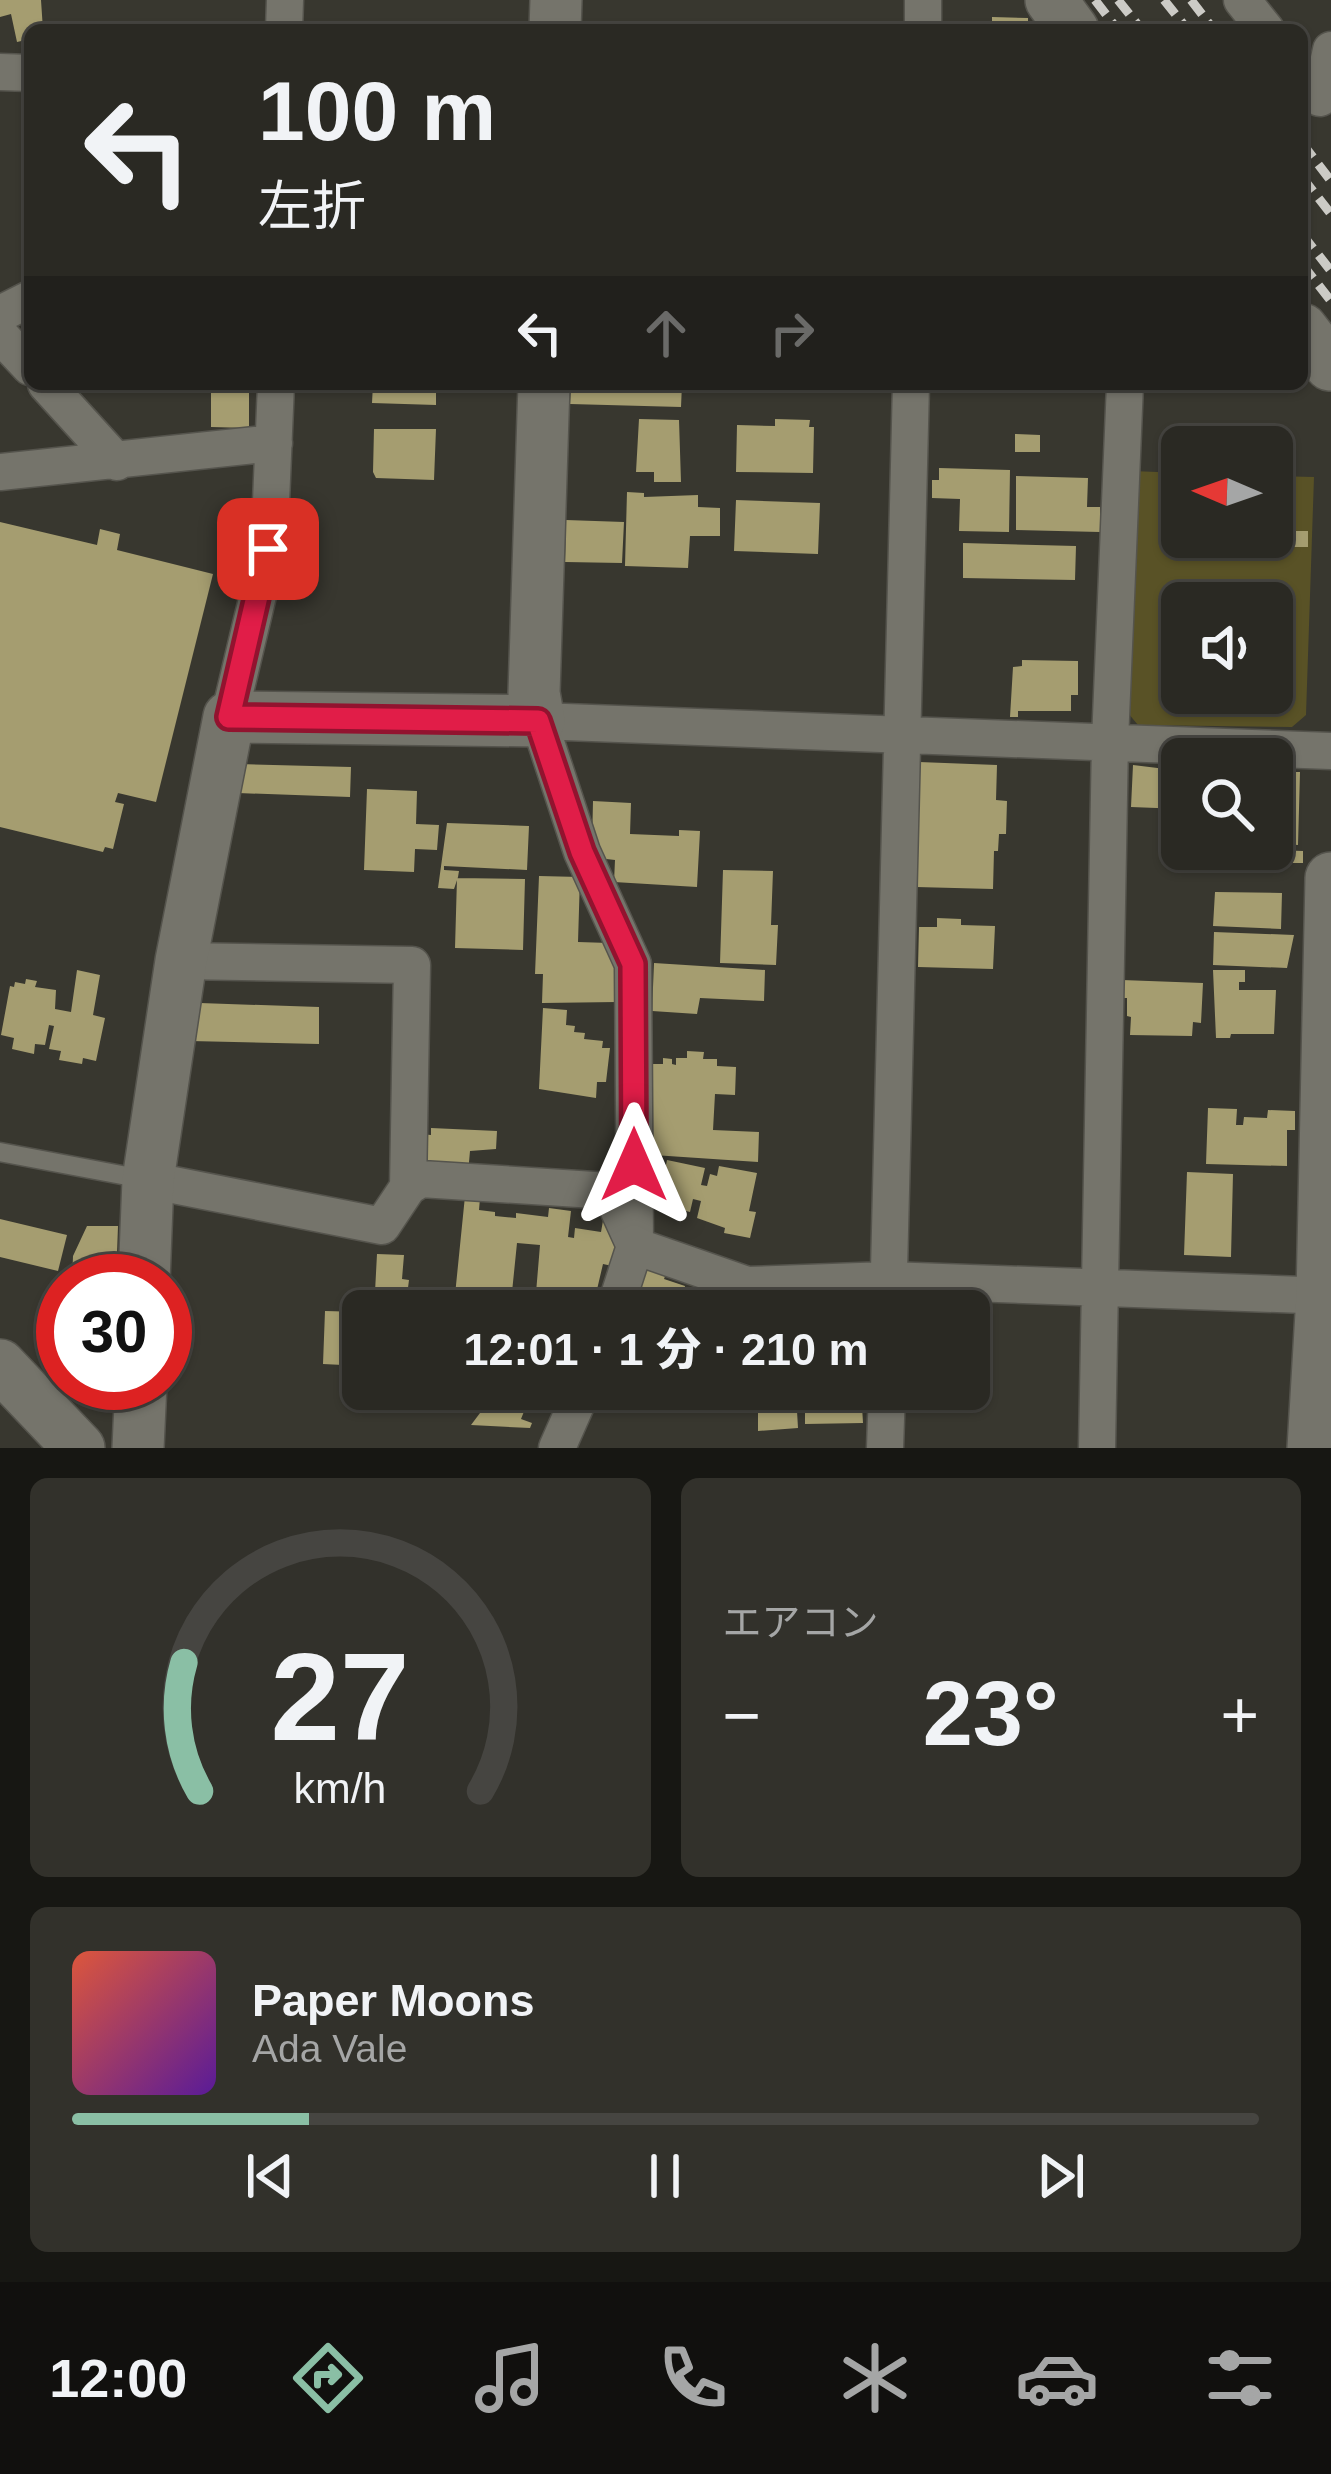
<!DOCTYPE html>
<html lang="ja">
<head>
<meta charset="utf-8">
<style>
	body { margin:0; font-family:Arial,"Noto Sans JP",sans-serif; background:#32312b; color:#f1f3f6; height:100vh; display:flex; flex-direction:column; font-size:45px; white-space:nowrap }
	* { box-sizing:border-box; margin:0 }
	p { font-size:39px; color:#a5a6a6 }
	.icon { flex:none; width:66px; height:66px; fill:none; stroke:currentColor; stroke-width:2; stroke-linecap:round; stroke-linejoin:round }
	.map { position:relative; height:1448px; overflow:hidden }
	.drawer { display:flex; flex-direction:column; gap:30px; padding:30px; background:#171713; flex:1 }
	.drawer>* { flex:none }
	.guide { position:absolute; left:24px; top:24px; width:1284px; height:366px; border-radius:18px; box-shadow:0 3px 9px #0004,0 0 0 3px #464541; background:#2a2923; color:#f1f3f6; overflow:hidden }
	.needle { width:78px; rotate:272deg }
	.controls { position:absolute; left:1161px; top:426px; display:grid; gap:24px }
	.controls a { display:grid; place-items:center; width:132px; height:132px; border-radius:18px; background:#2a2923; box-shadow:0 3px 9px #0004,0 0 0 3px #464541; font-size:60px }
	.speed { position:absolute; left:36px; top:1254px; display:flex; gap:24px; font-size:60px; font-weight:700; text-align:center }
	.speed>* { display:grid; place-content:center; width:156px; height:156px; border-radius:50%; background:#2a2923; box-shadow:0 3px 9px #0004,0 0 0 3px #464541; line-height:1 }
	.speed .limit { border:18px solid #d22; background:#fff; color:#111 }
	.pin { position:absolute; display:grid; place-items:center; width:102px; height:102px; color:#fff; margin:-51px; border-radius:24px; box-shadow:0 6px 18px #0006 }
	.me { position:absolute; width:132px; margin:-66px; rotate:0deg; stroke-linejoin:round; filter:drop-shadow(0 0 9px #0008) }
	.turn { display:flex; align-items:center; gap:42px; height:252px; padding:0 36px; font-size:54px }
	.turn .icon { width:156px; height:156px; stroke-width:2.5 }
	.turn b { display:block; font-size:84px; line-height:102px }
	.lanes { display:flex; align-items:center; height:114px; padding:0 36px; background:#0003; justify-content:center; gap:60px; direction:ltr }
	.lanes .off { opacity:.35 }
	.big { font-size:90px; font-weight:800; line-height:1.1 }
	.drawer .card { flex:1; display:flex; flex-direction:column; justify-content:center; gap:18px; min-width:0; padding:0 42px; border-radius:18px; background:#32312b }
	.drawer .dial { align-items:center; gap:0 }
	.dial svg { height:312px; overflow:visible; fill:none; stroke:#464541; stroke-width:7; stroke-linecap:round; text-anchor:middle }
	.dial text { fill:#f1f3f6; stroke:none }
	.song { display:flex; align-items:center; gap:36px }
	.cover { width:144px; height:144px; border-radius:18px; background:linear-gradient(135deg,hsl(10 70% 55%),hsl(270 70% 35%)) }
	.played { height:12px; border-radius:6px; background:linear-gradient(90deg,#8abfa5 20%,#464541 20%) }
	.keys { display:flex; justify-content:space-around; direction:ltr }
	.heat { display:flex; justify-content:space-between; align-items:center; font-size:66px; direction:ltr }
	.drawer .tiles { flex:1; display:grid; gap:30px; grid-template-columns:1fr 1fr }
	.card:last-child { grid-column:span 2 }
	.trip { position:absolute; left:342px; top:1290px; width:648px; height:120px; border-radius:18px; background:#2a2923; box-shadow:0 3px 9px #0004,0 0 0 3px #464541; font-weight:800; line-height:120px; text-align:center }
	.menu { display:flex; height:192px; justify-content:space-around; align-items:center; background:#11100e; color:#a5a6a6 }
	.menu .icon { width:84px; height:84px }
	.menu .on { color:#8abfa5 }
	.menu b { font-size:54px; color:#f1f3f6 }
	.map>svg:first-child { display:block }
	.green { fill:#595226; fill-rule:evenodd }
	.building { fill:#a59d70 }
	.lines { fill:none; stroke-linecap:round; stroke-linejoin:round }
	.lane-casing { stroke:#55544d; stroke-width:21 }
	.street-casing { stroke:#55544d; stroke-width:39 }
	.secondary-casing { stroke:#55544d; stroke-width:54 }
	.lane { stroke:#75746b; stroke-width:18 }
	.street { stroke:#75746b; stroke-width:36 }
	.secondary { stroke:#75746b; stroke-width:51 }
	.rail { stroke:#cccbc6; stroke-width:9; stroke-dasharray:18 9; stroke-linecap:butt }
	.route-casing { stroke:#92132f; stroke-width:30 }
	.route { stroke:#e11d48; stroke-width:21 }
</style>
</head>
<body>
<div class="map">
<svg width="1331" height="1448" viewBox="0 0 1331 1448">
	<rect width="100%" height="100%" fill="#38372f"/>
	<!-- green -->
	<path class="green" d="M1132,471L1182,473V537H1272V476L1314,477L1306,715L1292,727L1138,725L1128,713ZM1182,603H1272V693H1182Z"/>
	<!-- building -->
	<path class="building" d="M0,0H41L43,30H30V39L17,42L11,14L0,17Z
		M992,17L1028,18V30H992Z
		M211,384H256V391H249V428L211,427Z
		M373,384H436V405L372,403Z
		M571,384H682L681,407L570,404Z
		M639,419L679,420L681,482H654V472H636Z
		M775,419L810,420L809,427H814L813,473L736,472L737,425L775,426Z
		M374,429H436L434,480L376,478L373,472Z
		M1015,434L1040,435V452H1015Z
		M939,468L1010,470L1009,532L959,531L960,499L932,498V480H939Z
		M1016,476L1088,478L1087,507H1100V532L1016,530Z
		M627,492L644,493V497L698,495V507L720,508V536H690L688,568L625,566Z
		M736,500L820,503L818,554L734,551Z
		M566,520L624,522L622,563L565,562Z
		M0,522L97,545L100,529L120,534L117,550L213,574L156,802L118,793L115,802L124,804L113,849L105,847L103,852L0,827Z
		M1284,531H1308V547H1284Z
		M963,543L1076,546L1075,580L963,578Z
		M1022,660L1078,661V695H1071V711H1018V717H1010L1013,667L1022,666Z
		M919,762L997,765L996,800L1007,801L1006,834H999L998,851H994L993,889L916,887Z
		M239,764L351,767L350,797L238,793Z
		M1133,765L1182,771V809L1131,807Z
		M1274,772H1300L1298,845L1272,843Z
		M367,789L417,791L416,824L439,825L437,850L415,849L414,872L364,870Z
		M593,801L631,803L630,834L679,836V830L700,831L697,887L614,882L615,860L598,858L592,845Z
		M447,823L529,826L527,870L444,866V870L459,871L458,877L454,889L438,888Z
		M1273,850L1303,851V863H1272Z
		M723,870L773,871L771,925H778L776,965L720,963Z
		M539,876L580,877L578,942L609,943L617,962V1002L542,1003L543,974H535Z
		M457,878L525,879L523,950L455,948Z
		M1215,892L1282,893L1281,929L1213,926Z
		M937,918L961,919V925L995,926L993,969L918,967L919,927H937Z
		M1214,932L1294,935L1287,968L1213,965Z
		M654,963L765,970L764,1001L700,998L697,1014L652,1011Z
		M77,970L100,975L93,1015L105,1018L96,1061L83,1058L82,1064L59,1060L61,1051L49,1049L54,1026L49,1025L45,1045L35,1044L34,1054L12,1049L14,1038L1,1035L10,986L14,987L15,982L25,984L26,979L37,981L35,987L56,990L55,1009L71,1012Z
		M1213,970H1245V982H1239V990H1276L1274,1034H1231L1230,1038H1216Z
		M1122,980L1203,983L1201,1023L1193,1022L1192,1036L1130,1035L1131,1017L1127,1016V998H1121Z
		M200,1003L319,1007V1044L190,1041L191,1019H199Z
		M543,1008L567,1010L566,1025L575,1026L574,1032L585,1033L584,1039L603,1041L602,1048H610L606,1082H597L596,1098L539,1089Z
		M687,1051L704,1052L703,1059H717V1066L736,1067L735,1095L715,1094L713,1130L759,1132L758,1162L653,1155L651,1064H663V1058L672,1059V1064L676,1065V1058H687Z
		M1208,1108L1237,1109L1236,1125H1243L1244,1117L1267,1118L1268,1110L1295,1111V1130H1287V1166L1206,1164Z
		M431,1128L497,1131L496,1149L470,1151L468,1173L421,1168L420,1134L431,1135Z
		M667,1160L705,1168L701,1185L707,1186L710,1174L717,1176L719,1166L757,1173L749,1211L756,1212L750,1238L724,1233L725,1228L697,1218L701,1201L693,1199L690,1212L658,1204Z
		M1187,1172L1233,1174L1231,1257L1184,1255Z
		M465,1196L480,1198L479,1210L495,1212V1216L516,1218V1213L548,1217L549,1208L571,1211L568,1237L574,1238L575,1228L601,1232L604,1215L625,1219L617,1267L603,1264L595,1298L575,1295L573,1310L535,1305L540,1245L517,1243L511,1302L497,1301L496,1306L483,1308L454,1305Z
		M0,1219L67,1235L58,1271L0,1257Z
		M87,1226H118L116,1281H72L73,1256Z
		M377,1254L404,1255L402,1279L409,1280L405,1311H374Z
		M642,1263L667,1271L664,1279L685,1286L684,1292L724,1305L722,1311H640L642,1305L629,1300Z
		M325,1311L363,1312V1366L323,1364Z
		M463,1389H533L521,1419L532,1423L530,1428L471,1425L483,1409L471,1405L475,1394Z
		M758,1389H861L863,1423L805,1424V1411H797L798,1428L758,1431Z"/>
	<g class="lines">
		<defs>
			<path id="lane" d="M0,1152L143,1179"/>
			<path id="street" d="M1242,0L1266,30
				M284,30L285,0
				M923,30V0
				M0,72L30,73
				M1320,98L1331,50
				M0,314L30,299
				M0,335L30,367
				M46,384L117,462
				M0,472L274,443
				M229,717L269,549L276,384
				M181,961L412,965L408,1187
				M148,1180L382,1226L408,1187L421,1179L610,1191L635,1246L747,1285L888,1280L1331,1296
				M614,1311L635,1246L633,964L582,852L539,721L1331,751
				M888,1311L911,384
				M557,1448L583,1389
				M885,1448L887,1389
				M1097,1448L1110,741L1125,384"/>
			<path id="secondary" d="M1051,0L1073,30
				M555,30L556,0
				M1302,329L1330,365
				M144,1281L148,1180L181,961L229,717L539,721L534,693L544,384
				M0,1365L79,1448
				M138,1448L141,1383
				M1313,1448L1322,1296L1331,878"/>
		</defs>
		<!-- lane casing -->
		<use href="#lane" class="lane-casing"/>
		<!-- street casing -->
		<use href="#street" class="street-casing"/>
		<!-- secondary casing -->
		<use href="#secondary" class="secondary-casing"/>
		<!-- lane -->
		<use href="#lane" class="lane"/>
		<!-- street -->
		<use href="#street" class="street"/>
		<!-- secondary -->
		<use href="#secondary" class="secondary"/>
		<!-- rail -->
		<path class="rail" d="M1095,0L1118,30
			M1118,0L1142,30
			M1164,0L1188,30
			M1191,0L1214,30
			M1302,143L1331,181
			M1302,177L1331,214
			M1302,234L1331,271
			M1302,264L1331,301"/>
	</g>
	<g class="lines">
		<defs>
			<path id="route" d="M268,549L229,717L538,721L582,852L633,964L634,1165"/>
		</defs>
		<!-- route casing -->
		<use href="#route" class="route-casing"/>
		<!-- route -->
		<use href="#route" class="route"/>
	</g>
</svg>
<div class="controls">
<a><svg class="needle" viewBox="-14 -14 28 28"><path d="M0-13l5 13h-10z" fill="#e53935"/><path d="M0 13l5-13h-10z" fill="#a5a6a6"/></svg></a>
<a><svg class="icon" aria-label="sound" viewBox="0 0 24 24"><path d="M4 9h4l5-4v14l-5-4H4zM17 9q2 3 0 6"/></svg></a>
<a><svg class="icon" aria-label="search" viewBox="0 0 24 24"><circle cx="10" cy="10" r="6"/><path d="M15 15l6 6"/></svg></a>
</div>
<div class="speed"><div class="limit">30</div></div>
<div class="pin" style="left:268px;top:549px;background:#d93025"><svg class="icon" aria-label="arrive" viewBox="0 0 24 24"><path d="M6 21V4h12l-3 4 3 4H6"/></svg></div>
<svg class="me" style="left:634px;top:1165px" viewBox="-20 -20 40 40"><path d="M0-17L14 15 0 8-14 15z" fill="#e11d48" stroke="#fff" stroke-width="4"/></svg>
<div class="trip">12:01 · 1 分 · 210 m</div>
<div class="guide">
<div class="turn"><svg class="icon" aria-label="left" viewBox="0 0 24 24"><path d="M17 20v-9H6M10 6l-5 5 5 5"/></svg><div><b>100 m</b>左折</div></div>
<div class="lanes"><svg class="icon" aria-label="left" viewBox="0 0 24 24"><path d="M17 20v-9H6M10 6l-5 5 5 5"/></svg><svg class="icon off" aria-label="ahead" viewBox="0 0 24 24"><path d="M12 20V5M6 11l6-6 6 6"/></svg><svg class="icon off" aria-label="right" viewBox="0 0 24 24"><path d="M7 20v-9h11M14 6l5 5-5 5"/></svg></div>
</div>
</div>
<section class="drawer">
<div class="tiles">
<div class="card dial"><svg viewBox="0 0 100 80">
<path d="M14 69A42 42 0 1 1 86 69"/>
<path d="M14 69A42 42 0 0 1 10 36" stroke="#8abfa5"/>
<text x="50" y="56" font-size="32" font-weight="700">27</text>
<text x="50" y="72" font-size="11">km/h</text>
</svg></div>
<div class="card"><p>エアコン</p>
<div class="heat"><a>−</a><b class="big">23°</b><a>+</a></div>
</div>
<div class="card">
<div class="song"><i class="cover"></i><div><b>Paper Moons</b><p>Ada Vale</p></div></div>
<div class="played"></div>
<div class="keys"><svg class="icon" aria-label="previous" viewBox="0 0 24 24"><path d="M18 5L8 12l10 7zM5 5v14"/></svg><svg class="icon" aria-label="pause" viewBox="0 0 24 24"><path d="M8 5v14M16 5v14"/></svg><svg class="icon" aria-label="next" viewBox="0 0 24 24"><path d="M6 5l10 7-10 7zM19 5v14"/></svg></div>
</div>
</div>
</section>
<nav class="menu">
<b>12:00</b>
<svg class="icon on" aria-label="directions" viewBox="0 0 24 24"><path d="M12 3l9 9-9 9-9-9zM9 14v-3h6M13 9l2 2-2 2"/></svg>
<svg class="icon" aria-label="music" viewBox="0 0 24 24"><path d="M9 18V5l10-2v13"/><circle cx="6" cy="18" r="3"/><circle cx="16" cy="16" r="3"/></svg>
<svg class="icon" aria-label="phone" viewBox="0 0 24 24"><path d="M5 4h4l2 5-3 2q2 4 5 5l2-3 5 2v4C11 20 4 13 5 4z"/></svg>
<svg class="icon" aria-label="climate" viewBox="0 0 24 24"><path d="M12 3v18M4 7l16 10M4 17L20 7"/></svg>
<svg class="icon" aria-label="car" viewBox="0 0 24 24"><path d="M5 17H2v-5l4-1 3-4h7l3 4 3 1v5h-3M9 17h6M6 11h13"/><circle cx="7" cy="17" r="2"/><circle cx="17" cy="17" r="2"/></svg>
<svg class="icon" aria-label="filters" viewBox="0 0 24 24"><path d="M4 7h16M4 17h16"/><circle cx="9" cy="7" r="2"/><circle cx="15" cy="17" r="2"/></svg>
</nav>
</body>
</html>
